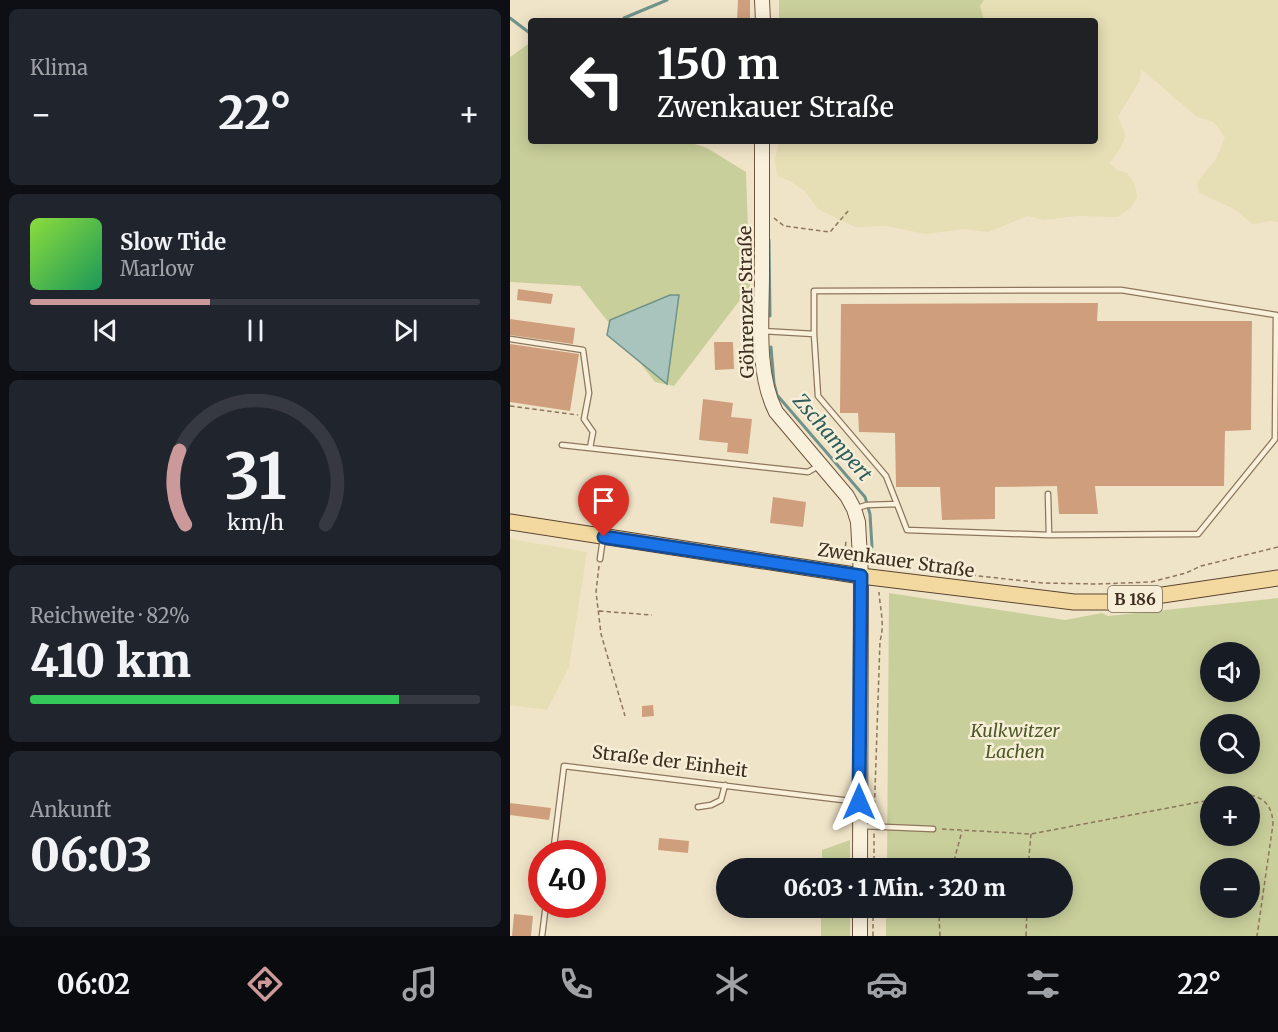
<!DOCTYPE html>
<html lang="de">
<head>
<meta charset="utf-8">
<style>
	body { margin:0; font-family:Merriweather,serif; background:#20242c; color:#f1f3f6; height:100vh; display:flex; flex-direction:column; font-size:22px; white-space:nowrap }
	* { box-sizing:border-box; margin:0 }
	p { font-size:20px; color:#9ea1a6 }
	.icon { flex:none; width:33px; height:33px; fill:none; stroke:currentColor; stroke-width:2; stroke-linecap:round; stroke-linejoin:round }
	.map { position:relative; flex:1; overflow:hidden }
	.details { display:flex; flex-direction:column; gap:9px; padding:9px; background:#0d0f14; width:510px }
	.details>* { flex:none }
	.guide { position:absolute; left:18px; top:18px; width:570px; height:126px; border-radius:6px; box-shadow:0 3px 15px #0003; background:#202124; color:#fff; overflow:hidden }
	.fabs { position:absolute; left:690px; top:642px; display:grid; gap:12px }
	.fabs a { display:grid; place-items:center; width:60px; height:60px; border-radius:50%; background:#171b24; box-shadow:0 3px 15px #0003; font-size:30px }
	.speed { position:absolute; left:18px; top:840px; display:flex; gap:12px; font-size:30px; font-weight:700; text-align:center }
	.speed>* { display:grid; place-content:center; width:78px; height:78px; border-radius:50%; background:#171b24; box-shadow:0 3px 15px #0003; line-height:1 }
	.speed .limit { border:9px solid #d22; background:#fff; color:#111 }
	.pin { position:absolute; display:grid; place-items:center; width:51px; height:51px; color:#fff; margin:-62px -26px; border-radius:50% 50% 50% 0; rotate:-45deg; box-shadow:0 0 6px #0007 }
	.pin .icon { rotate:45deg }
	.me { position:absolute; width:66px; margin:-33px; rotate:0deg; stroke-linejoin:round; filter:drop-shadow(0 0 4px #0008) }
	.turn { display:flex; align-items:center; gap:21px; height:126px; padding:0 30px; font-size:27px }
	.turn .icon { width:78px; height:78px; stroke-width:2.5 }
	.turn b { display:block; font-size:42px; line-height:51px }
	.big { font-size:45px; font-weight:800; line-height:1.1 }
	.details .tile { flex:1; display:flex; flex-direction:column; justify-content:center; gap:9px; min-width:0; padding:0 21px; border-radius:9px; background:#20242c }
	.details .dial { align-items:center; gap:0 }
	.dial svg { height:156px; overflow:visible; fill:none; stroke:#363941; stroke-width:7; stroke-linecap:round; text-anchor:middle }
	.dial text { fill:#f1f3f6; stroke:none }
	.song { display:flex; align-items:center; gap:18px }
	.cover { width:72px; height:72px; border-radius:9px; background:linear-gradient(135deg,hsl(90 70% 55%),hsl(150 70% 35%)) }
	.played { height:6px; border-radius:3px; background:linear-gradient(90deg,#cc999b 40%,#363941 40%) }
	.keys { display:flex; justify-content:space-around; direction:ltr }
	.heat { display:flex; justify-content:space-between; align-items:center; font-size:33px; direction:ltr }
	.charge { height:9px; border-radius:4px; background:linear-gradient(90deg,#34c759 82%,#363941 0) }
	.trip { position:absolute; left:206px; top:858px; width:357px; height:60px; border-radius:30px; background:#171b24; box-shadow:0 3px 15px #0003; font-weight:800; line-height:60px; text-align:center }
	.menu { display:flex; height:96px; justify-content:space-around; align-items:center; background:#090b0e; color:#9ea1a6 }
	.menu .icon { width:42px; height:42px }
	.menu .selected { color:#cc999b }
	.menu b { font-size:27px; color:#f1f3f6 }
	main { display:flex; flex:1; min-height:0 }
	.map>svg:first-child { display:block }
	.farmland { fill:#e6deb5 }
	.green { fill:#c9cf9b; fill-rule:evenodd }
	.water { fill:#a9c4bc; stroke:#6f938a; stroke-width:1.5 }
	.lines { fill:none; stroke-linecap:round; stroke-linejoin:round }
	.stream { stroke:#6f938a; stroke-width:3 }
	.building { fill:#cf9f7d }
	.lane-casing { stroke:#8d765c; stroke-width:7 }
	.secondary-casing { stroke:#6f573f; stroke-width:16 }
	.primary-casing { stroke:#5b4430; stroke-width:17 }
	.path { stroke:#8d765c; stroke-width:1.5; stroke-dasharray:4.5 3; stroke-linecap:butt }
	.lane { stroke:#faf1dc; stroke-width:4.5 }
	.secondary { stroke:#faf1dc; stroke-width:14 }
	.primary { stroke:#f3d9a0; stroke-width:15 }
	.route-casing { stroke:#114b97; stroke-width:15 }
	.route { stroke:#1a73e8; stroke-width:10 }
	.labels { text-anchor:middle; dominant-baseline:central; stroke-width:5; stroke-linejoin:round; paint-order:stroke }
	.shield { fill:#f7eed8; stroke:#756857; stroke-width:1.5 }
	.shield-label { font-size:16px; font-weight:bold; fill:#3d2e20 }
	.street-label { font-size:18px; fill:#3d2e20; stroke:#f7eed8 }
	.park-label { font-size:18px; font-style:italic; fill:#4d5a26; stroke:#f7eed8 }
	.water-label { font-size:20px; font-style:italic; fill:#2f5d5a; stroke:#f7eed8 }
</style>
</head>
<body>
<main>
<section class="details">
<div class="tile"><p>Klima</p>
<div class="heat"><a>−</a><b class="big">22°</b><a>+</a></div>
</div>
<div class="tile">
<div class="song"><i class="cover"></i><div><b>Slow Tide</b><p>Marlow</p></div></div>
<div class="played"></div>
<div class="keys"><svg class="icon" aria-label="previous" viewBox="0 0 24 24"><path d="M18 5L8 12l10 7zM5 5v14"/></svg><svg class="icon" aria-label="pause" viewBox="0 0 24 24"><path d="M8 5v14M16 5v14"/></svg><svg class="icon" aria-label="next" viewBox="0 0 24 24"><path d="M6 5l10 7-10 7zM19 5v14"/></svg></div>
</div>
<div class="tile dial"><svg viewBox="0 0 100 80">
<path d="M14 69A42 42 0 1 1 86 69"/>
<path d="M14 69A42 42 0 0 1 11 31" stroke="#cc999b"/>
<text x="50" y="56" font-size="32" font-weight="700">31</text>
<text x="50" y="72" font-size="11">km/h</text>
</svg></div>
<div class="tile"><p>Reichweite · 82%</p><b class="big">410 km</b><div class="charge"></div></div>
<div class="tile"><p>Ankunft</p><b class="big">06:03</b></div>
</section>
<div class="map">
<svg width="768" height="936" viewBox="0 0 768 936">
	<rect width="100%" height="100%" fill="#f0e4c8"/>
	<!-- farmland -->
	<path class="farmland" d="M474,0H768V222L761,221L743,224L722,208L689,193L687,182L706,159L715,138L704,122L687,117L631,69L630,80L608,117L616,136L611,147L600,163L607,170L617,173L625,184L627,198L620,208L608,217L568,216L533,220L518,216L478,232L455,229L415,234L377,226L345,227L308,209L296,192L280,181L269,177L266,170L265,160L269,141H585V21H474L470,6Z
		M0,539L77,552L59,667L37,710L0,705Z"/>
	<!-- green -->
	<path class="green" d="M269,0H474L470,6L474,20L269,21Z
		M21,42V141H175L197,148L236,172L240,287L164,386L145,382L70,286L0,282V57Z
		M379,593L555,620L592,613L598,616L768,598V936H376V908H552V868H377ZM700,652H740V692H700ZM700,724H740V764H700ZM700,796H740V836H700ZM700,868H740V908H700Z
		M340,840V868H312V850Z
		M311,908H340V936H311Z"/>
	<!-- water -->
	<path class="water" d="M160,295H169L157,384L97,335L100,320Z"/>
	<g class="lines">
		<!-- stream -->
		<path class="stream" d="M0,18L21,34
			M112,21L114,18L157,0
			M259,240L260,316
			M261,347L264,383L267,395L355,497L360,514L362,547"/>
	</g>
	<!-- building -->
	<path class="building" d="M228,0H240V21H227Z
		M8,289L43,294L41,304L7,300Z
		M588,303L587,321H742L741,430L715,431L714,486H585L588,514H549L547,486L485,487V519L432,520L430,487H386L385,433L349,432L348,413H330L331,304Z
		M0,319L65,328L63,344L0,335Z
		M204,342H223L224,369L205,370Z
		M0,344L69,354L60,411L0,402Z
		M193,399L223,403L221,417L242,419L238,454L217,452L218,443L189,440Z
		M263,497L296,502L293,527L260,523Z
		M143,705L144,716L132,717V706Z
		M0,803L41,808L39,820L0,815Z
		M149,838L179,841L178,853L148,850Z
		M4,914L23,916L21,936H2Z"/>
	<g class="lines">
		<defs>
			<path id="lane" d="M252,331L304,334V291L611,290L766,315L765,439L688,534L539,535
				M304,334L308,396L376,476L387,504
				M0,339L73,350L79,393L74,419L83,432L80,448
				M52,445L298,472L310,465
				M347,508L357,505L387,504L397,530L539,535L538,494
				M90,559L93,538
				M188,807L201,805L211,800L215,785
				M351,826L423,829
				M43,854L54,766L349,802
				M32,936L36,904"/>
			<path id="secondary" d="M252,0L253,21
				M252,141C252,186 252,231 252,275C252,318 246,373 266,412L337,496L344,509L348,522L351,576L350,868
				M350,936V908"/>
			<path id="primary" d="M0,522L351,576L564,602H605L768,578"/>
		</defs>
		<!-- lane casing -->
		<use href="#lane" class="lane-casing"/>
		<!-- secondary casing -->
		<use href="#secondary" class="secondary-casing"/>
		<!-- primary casing -->
		<use href="#primary" class="primary-casing"/>
		<!-- path -->
		<path class="path" d="M264,218L274,226L320,232L339,210
			M0,406L68,415
			M331,560L335,554L336,539
			M362,561L398,568
			M89,566L86,592L91,634L115,716
			M424,571L533,583L587,584L641,582L676,573L691,566L768,547
			M89,611L142,615
			M718,796C742,792 762,796 763,824L747,936
			M364,820L370,641C375,624 370,609 369,592
			M432,829L521,834L700,800
			M364,868V833
			M442,868L452,831
			M518,868L521,834
			M363,936V908
			M430,936L429,916L431,908
			M516,936L517,908"/>
		<!-- lane -->
		<use href="#lane" class="lane"/>
		<!-- secondary -->
		<use href="#secondary" class="secondary"/>
		<!-- primary -->
		<use href="#primary" class="primary"/>
	</g>
	<g class="lines">
		<defs>
			<path id="route" d="M94,537L351,576L349,802"/>
		</defs>
		<!-- route casing -->
		<use href="#route" class="route-casing"/>
		<!-- route -->
		<use href="#route" class="route"/>
	</g>
	<g class="labels">
		<!-- shield labels -->
		<rect class="shield" x="598" y="586" width="54" height="26" rx="4.5"/>
		<g class="shield-label">
			<text x="625" y="599">B 186</text>
		</g>
		<!-- street labels -->
		<g class="street-label">
			<text transform="translate(236 302) rotate(-91)">Göhrenzer Straße</text>
			<text transform="translate(386 560) rotate(8)">Zwenkauer Straße</text>
			<text transform="translate(160 761) rotate(7)">Straße der Einheit</text>
		</g>
		<!-- park labels -->
		<g class="park-label">
			<text x="505" y="730">Kulkwitzer<tspan x="505" dy="21">Lachen</tspan></text>
		</g>
		<!-- water labels -->
		<g class="water-label">
			<text transform="translate(323 437) rotate(49)">Zschampert</text>
		</g>
	</g>
</svg>
<div class="fabs">
<a><svg class="icon" aria-label="sound" viewBox="0 0 24 24"><path d="M4 9h4l5-4v14l-5-4H4zM17 9q2 3 0 6"/></svg></a>
<a><svg class="icon" aria-label="search" viewBox="0 0 24 24"><circle cx="10" cy="10" r="6"/><path d="M15 15l6 6"/></svg></a>
<a>+</a>
<a>−</a>
</div>
<div class="speed"><div class="limit">40</div></div>
<div class="pin" style="left:94px;top:537px;background:#d93025"><svg class="icon" aria-label="arrive" viewBox="0 0 24 24"><path d="M6 21V4h12l-3 4 3 4H6"/></svg></div>
<svg class="me" style="left:349px;top:802px" viewBox="-20 -20 40 40"><path d="M0-17L14 15 0 8-14 15z" fill="#1a73e8" stroke="#fff" stroke-width="4"/></svg>
<div class="trip">06:03 · 1 Min. · 320 m</div>
<div class="guide">
<div class="turn"><svg class="icon" aria-label="left" viewBox="0 0 24 24"><path d="M17 20v-9H6M10 6l-5 5 5 5"/></svg><div><b>150 m</b>Zwenkauer Straße</div></div>
</div>
</div>
</main>
<nav class="menu">
<b>06:02</b>
<svg class="icon selected" aria-label="directions" viewBox="0 0 24 24"><path d="M12 3l9 9-9 9-9-9zM9 14v-3h6M13 9l2 2-2 2"/></svg>
<svg class="icon" aria-label="music" viewBox="0 0 24 24"><path d="M9 18V5l10-2v13"/><circle cx="6" cy="18" r="3"/><circle cx="16" cy="16" r="3"/></svg>
<svg class="icon" aria-label="phone" viewBox="0 0 24 24"><path d="M5 4h4l2 5-3 2q2 4 5 5l2-3 5 2v4C11 20 4 13 5 4z"/></svg>
<svg class="icon" aria-label="climate" viewBox="0 0 24 24"><path d="M12 3v18M4 7l16 10M4 17L20 7"/></svg>
<svg class="icon" aria-label="car" viewBox="0 0 24 24"><path d="M5 17H2v-5l4-1 3-4h7l3 4 3 1v5h-3M9 17h6M6 11h13"/><circle cx="7" cy="17" r="2"/><circle cx="17" cy="17" r="2"/></svg>
<svg class="icon" aria-label="filters" viewBox="0 0 24 24"><path d="M4 7h16M4 17h16"/><circle cx="9" cy="7" r="2"/><circle cx="15" cy="17" r="2"/></svg>
<b>22°</b>
</nav>
</body>
</html>
